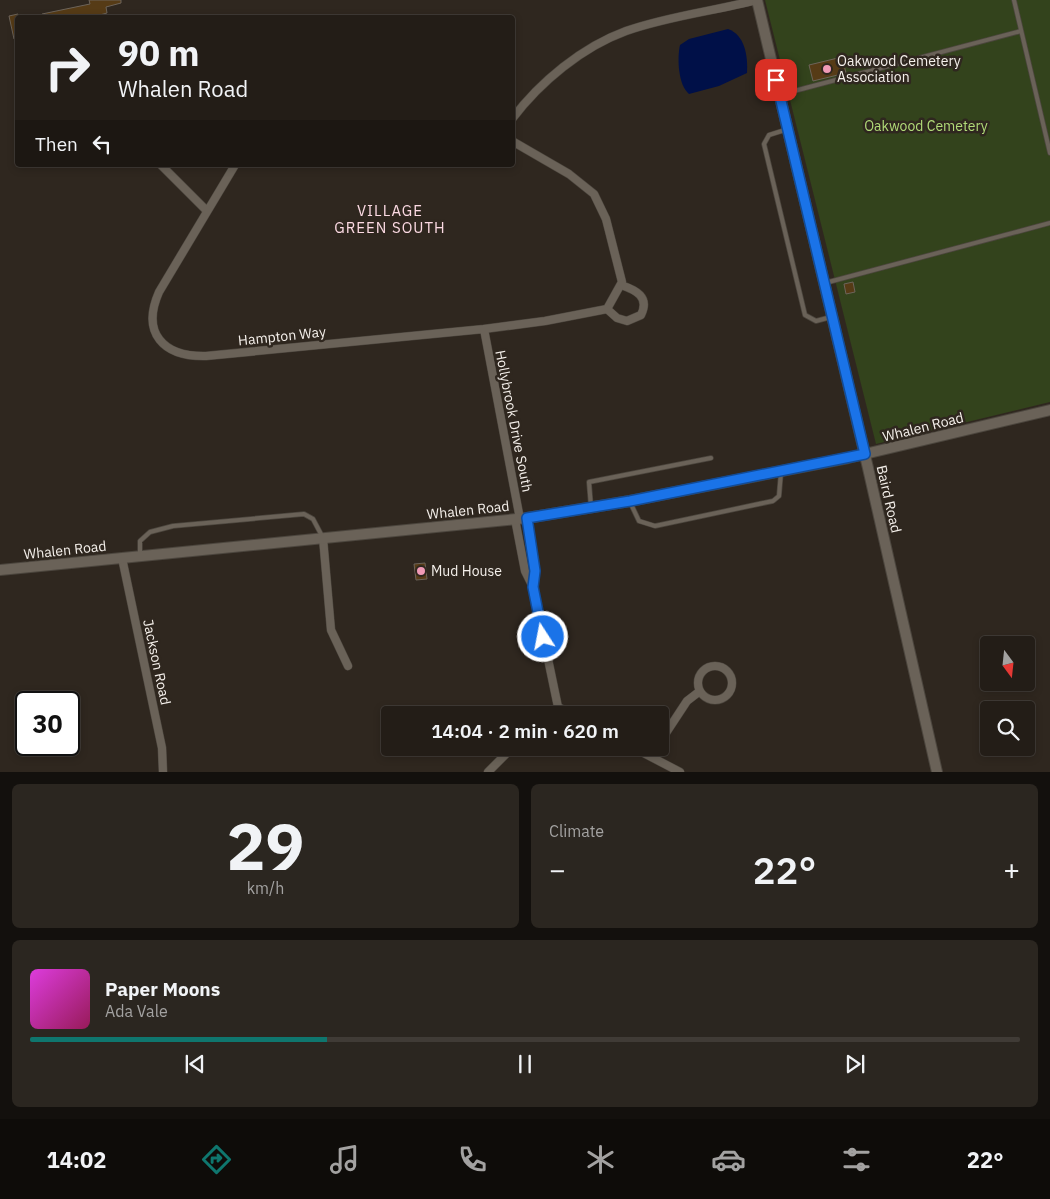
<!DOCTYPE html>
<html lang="en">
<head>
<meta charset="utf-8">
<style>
	body { margin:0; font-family:"IBM Plex Sans",sans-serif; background:#2b2620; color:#f1f3f6; height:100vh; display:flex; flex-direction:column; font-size:19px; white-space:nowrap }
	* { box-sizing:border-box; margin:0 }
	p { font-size:16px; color:#a3a2a1 }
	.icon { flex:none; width:28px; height:28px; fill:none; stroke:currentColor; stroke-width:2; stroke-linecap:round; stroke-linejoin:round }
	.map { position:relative; height:772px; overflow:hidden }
	.drawer { display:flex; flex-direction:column; gap:12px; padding:12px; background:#13100d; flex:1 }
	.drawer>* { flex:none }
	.guide { position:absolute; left:15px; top:15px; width:500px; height:152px; border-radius:5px; box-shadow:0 2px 8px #0003,0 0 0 1px #403b36; background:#231d17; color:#f1f3f6; overflow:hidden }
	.needle { width:32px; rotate:165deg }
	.tools { position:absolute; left:980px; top:636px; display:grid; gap:10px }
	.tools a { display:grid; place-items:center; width:55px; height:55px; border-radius:5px; background:#231d17; box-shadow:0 2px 8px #0003,0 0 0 1px #403b36; font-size:25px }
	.speed { position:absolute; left:15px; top:691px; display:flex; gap:10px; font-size:25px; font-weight:700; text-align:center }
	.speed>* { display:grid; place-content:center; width:65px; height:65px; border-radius:50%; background:#231d17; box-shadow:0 2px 8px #0003,0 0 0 1px #403b36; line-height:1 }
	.speed .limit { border:2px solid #111; border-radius:8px; background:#fff; color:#111 }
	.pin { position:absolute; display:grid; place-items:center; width:42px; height:42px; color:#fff; margin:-21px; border-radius:10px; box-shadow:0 2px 8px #0006 }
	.me { position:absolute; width:55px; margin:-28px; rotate:349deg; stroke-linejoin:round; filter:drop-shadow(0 0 4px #0008) }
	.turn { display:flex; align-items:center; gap:18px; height:105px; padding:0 20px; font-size:22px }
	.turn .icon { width:65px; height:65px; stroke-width:2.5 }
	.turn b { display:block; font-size:35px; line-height:42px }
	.then { display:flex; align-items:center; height:48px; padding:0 20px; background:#0003; gap:10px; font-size:19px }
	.big { font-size:38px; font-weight:600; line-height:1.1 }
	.drawer .tile { flex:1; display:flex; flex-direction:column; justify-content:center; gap:8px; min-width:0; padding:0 18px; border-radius:8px; background:#2b2620 }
	.drawer .dial { align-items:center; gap:0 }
	.dial b { font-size:65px; line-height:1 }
	.song { display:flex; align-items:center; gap:15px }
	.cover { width:60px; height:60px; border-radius:8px; background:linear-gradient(135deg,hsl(300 70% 55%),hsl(330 70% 35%)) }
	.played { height:5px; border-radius:2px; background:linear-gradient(90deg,#0f766e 30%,#403b36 30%) }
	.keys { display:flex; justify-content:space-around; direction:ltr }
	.heat { display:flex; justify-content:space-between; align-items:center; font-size:28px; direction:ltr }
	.drawer .tiles { flex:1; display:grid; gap:12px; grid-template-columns:1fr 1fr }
	.tile:last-child { grid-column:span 2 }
	.trip { position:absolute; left:381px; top:706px; width:288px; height:50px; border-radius:5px; background:#231d17; box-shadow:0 2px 8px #0003,0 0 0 1px #403b36; font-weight:600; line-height:50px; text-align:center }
	.tabs { display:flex; height:80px; justify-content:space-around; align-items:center; background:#0e0c09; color:#a3a2a1 }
	.tabs .icon { width:35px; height:35px }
	.tabs .current { color:#0f766e }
	.tabs b { font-size:22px; color:#f1f3f6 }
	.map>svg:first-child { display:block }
	.green { fill:#33431c }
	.water { fill:#001048 }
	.building { fill:#563b16; stroke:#6d645a }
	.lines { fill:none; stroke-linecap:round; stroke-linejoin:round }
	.service-casing { stroke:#4c463e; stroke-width:5.5 }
	.minor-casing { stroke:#4c463e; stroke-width:9 }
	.tertiary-casing { stroke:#4c463e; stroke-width:12 }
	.service { stroke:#6a6258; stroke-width:4 }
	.minor { stroke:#6a6258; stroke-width:8 }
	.tertiary { stroke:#6a6258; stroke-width:10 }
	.route-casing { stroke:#114b97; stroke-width:12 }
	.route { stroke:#1a73e8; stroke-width:9 }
	.poi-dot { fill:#f09ab6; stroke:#2f271f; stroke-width:2 }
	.labels { text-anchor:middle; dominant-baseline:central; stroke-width:5; stroke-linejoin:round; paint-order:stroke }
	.poi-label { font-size:14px; fill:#f5f0eb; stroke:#2f271f; text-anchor:start }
	.park-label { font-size:14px; fill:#b1db78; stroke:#2f271f }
	.street-label { font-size:14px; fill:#f5f0eb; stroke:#2f271f }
	.neighbourhood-label { font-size:15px; letter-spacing:1px; fill:#fcdae3; stroke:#2f271f }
</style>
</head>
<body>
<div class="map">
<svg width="1050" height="772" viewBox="0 0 1050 772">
	<rect width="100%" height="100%" fill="#2f271f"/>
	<!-- green -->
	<path class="green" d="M765,0H1050V402L876,444Z"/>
	<!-- water -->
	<path class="water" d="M728,29C745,35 748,56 747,73L719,86L689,94C678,85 677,58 680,45L689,39Z"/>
	<!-- building -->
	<path class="building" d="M89,0H121V3L106,7L107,13L89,18H43L42,14L90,4Z
		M18,14V39H14L9,16Z
		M842,57L846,73L813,81L809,65Z
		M853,282L855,292L846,294L844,284Z
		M425,563L427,579L416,580L414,564Z"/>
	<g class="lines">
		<defs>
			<path id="service" d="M1014,0L1050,153
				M779,95L1021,31
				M788,129L769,135L764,144L805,315L816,321L831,317
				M825,283L1050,223
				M630,502L639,521L655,526L773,501L779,496L781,472
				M591,507L589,482L711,458
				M140,556V541L150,532L173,526L304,514L313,519L322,536"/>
			<path id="minor" d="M512,119C540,82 582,47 626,31C668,16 714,11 757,0
				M161,165L207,211
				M235,165L159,292C141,333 163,357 206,356L484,329L545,321L607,309L622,282L606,219L594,194L569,174L512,141
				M607,309L617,318L627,321L641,315C650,297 636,290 621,285
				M484,329L520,519
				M527,518L535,571L533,587
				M515,519L525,571L533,587L558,707L574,715
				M323,538L331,630L348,666
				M122,558L162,748L163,772
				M698 683a17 17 0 1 1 34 0a17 17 0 1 1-34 0Z
				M548,715L558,707
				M660,742L687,701L700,691
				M634,748L680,772
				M651,756L657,748
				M488,772L512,748"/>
			<path id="tertiary" d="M757,0L868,468L937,772
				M0,570L527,518L630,501L848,458L1050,410"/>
		</defs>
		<!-- service casing -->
		<use href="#service" class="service-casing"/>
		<!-- minor casing -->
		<use href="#minor" class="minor-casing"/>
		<!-- tertiary casing -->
		<use href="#tertiary" class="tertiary-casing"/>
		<!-- service -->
		<use href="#service" class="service"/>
		<!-- minor -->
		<use href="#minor" class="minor"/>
		<!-- tertiary -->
		<use href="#tertiary" class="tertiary"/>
	</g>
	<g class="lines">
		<defs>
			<path id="route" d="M543,637L533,587L535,571L527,518L630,501L865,454L776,80"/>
		</defs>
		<!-- route casing -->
		<use href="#route" class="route-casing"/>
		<!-- route -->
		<use href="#route" class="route"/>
	</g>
	<!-- markers -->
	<g class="poi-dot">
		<circle cx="827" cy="69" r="5"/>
		<circle cx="421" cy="571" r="5"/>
	</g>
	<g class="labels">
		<!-- poi labels -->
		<g class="poi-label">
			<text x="837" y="61">Oakwood Cemetery<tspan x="837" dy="16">Association</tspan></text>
			<text x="431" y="571">Mud House</text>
		</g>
		<!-- park labels -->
		<g class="park-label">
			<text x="926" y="126">Oakwood Cemetery</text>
		</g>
		<!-- street labels -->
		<g class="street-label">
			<text transform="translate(282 336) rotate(-6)">Hampton Way</text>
			<text transform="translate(514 421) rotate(79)">Hollybrook Drive South</text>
			<text transform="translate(923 427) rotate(-14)">Whalen Road</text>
			<text transform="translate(889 499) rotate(77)">Baird Road</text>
			<text transform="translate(468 510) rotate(-6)">Whalen Road</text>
			<text transform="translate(65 550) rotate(-6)">Whalen Road</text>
			<text transform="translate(157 662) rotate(78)">Jackson Road</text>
		</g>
		<!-- neighbourhood labels -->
		<g class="neighbourhood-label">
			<text x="390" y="210">VILLAGE<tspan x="390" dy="17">GREEN SOUTH</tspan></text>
		</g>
	</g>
</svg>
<div class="tools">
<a><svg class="needle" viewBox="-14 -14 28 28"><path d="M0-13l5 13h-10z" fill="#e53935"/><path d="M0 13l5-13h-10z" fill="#a3a2a1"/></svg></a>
<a><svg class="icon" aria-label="search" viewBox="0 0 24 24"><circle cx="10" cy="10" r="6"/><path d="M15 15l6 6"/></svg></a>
</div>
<div class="speed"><div class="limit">30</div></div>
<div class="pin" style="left:776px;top:80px;background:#d93025"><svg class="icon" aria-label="arrive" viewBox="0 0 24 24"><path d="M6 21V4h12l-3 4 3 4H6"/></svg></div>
<svg class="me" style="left:543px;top:637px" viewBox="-20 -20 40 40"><circle r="17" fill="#1a73e8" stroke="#fff" stroke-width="3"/><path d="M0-11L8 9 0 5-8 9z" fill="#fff"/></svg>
<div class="trip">14:04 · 2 min · 620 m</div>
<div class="guide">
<div class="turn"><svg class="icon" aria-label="right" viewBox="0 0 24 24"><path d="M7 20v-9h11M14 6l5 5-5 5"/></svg><div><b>90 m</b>Whalen Road</div></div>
<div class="then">Then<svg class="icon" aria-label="left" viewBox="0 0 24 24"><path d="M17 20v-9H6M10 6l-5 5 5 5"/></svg></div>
</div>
</div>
<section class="drawer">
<div class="tiles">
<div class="tile dial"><b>29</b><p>km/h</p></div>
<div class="tile"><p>Climate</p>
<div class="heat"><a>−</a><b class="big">22°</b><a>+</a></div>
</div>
<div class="tile">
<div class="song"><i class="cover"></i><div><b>Paper Moons</b><p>Ada Vale</p></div></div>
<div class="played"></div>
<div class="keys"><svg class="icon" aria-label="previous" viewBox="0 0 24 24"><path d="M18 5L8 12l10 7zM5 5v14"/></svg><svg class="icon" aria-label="pause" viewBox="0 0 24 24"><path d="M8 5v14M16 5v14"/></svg><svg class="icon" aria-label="next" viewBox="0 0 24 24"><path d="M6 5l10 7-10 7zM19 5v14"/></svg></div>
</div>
</div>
</section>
<nav class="tabs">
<b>14:02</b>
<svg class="icon current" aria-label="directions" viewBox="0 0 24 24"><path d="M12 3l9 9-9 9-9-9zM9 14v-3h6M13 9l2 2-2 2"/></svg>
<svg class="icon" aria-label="music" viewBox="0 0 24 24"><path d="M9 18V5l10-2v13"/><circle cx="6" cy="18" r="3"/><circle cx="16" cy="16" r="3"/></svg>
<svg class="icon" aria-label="phone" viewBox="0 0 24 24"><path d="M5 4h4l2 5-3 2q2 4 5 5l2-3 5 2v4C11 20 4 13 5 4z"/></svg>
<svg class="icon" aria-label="climate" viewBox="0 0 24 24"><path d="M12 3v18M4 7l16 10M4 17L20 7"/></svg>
<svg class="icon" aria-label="car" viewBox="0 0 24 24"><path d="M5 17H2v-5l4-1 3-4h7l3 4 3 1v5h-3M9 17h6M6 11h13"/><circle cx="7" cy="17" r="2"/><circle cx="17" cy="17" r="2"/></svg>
<svg class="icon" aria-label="filters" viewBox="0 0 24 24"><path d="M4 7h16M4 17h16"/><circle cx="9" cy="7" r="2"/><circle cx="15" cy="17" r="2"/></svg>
<b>22°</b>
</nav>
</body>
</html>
